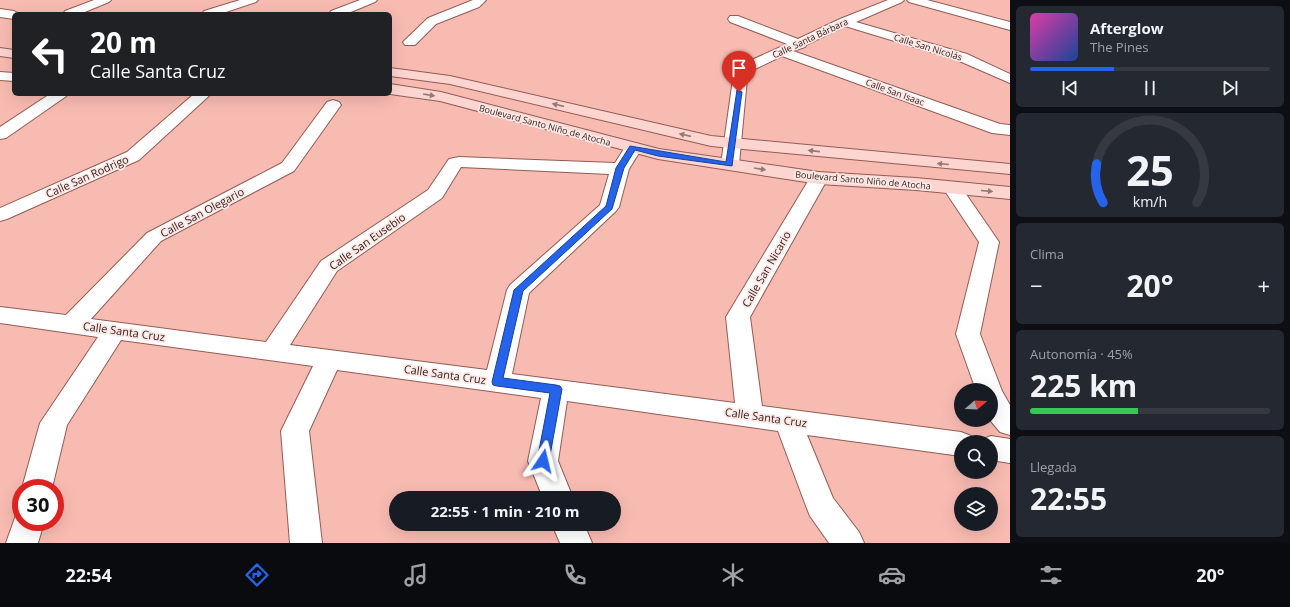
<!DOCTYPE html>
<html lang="es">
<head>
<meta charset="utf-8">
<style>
	body { margin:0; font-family:"Open Sans",sans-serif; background:#242831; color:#f1f3f6; height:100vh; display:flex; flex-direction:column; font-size:15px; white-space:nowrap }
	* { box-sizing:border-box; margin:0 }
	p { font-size:13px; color:#9ea1a6 }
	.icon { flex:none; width:22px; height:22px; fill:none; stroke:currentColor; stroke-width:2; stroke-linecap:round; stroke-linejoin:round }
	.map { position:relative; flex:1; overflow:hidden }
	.drawer { display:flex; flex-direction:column; gap:6px; padding:6px; background:#0d0f14; width:280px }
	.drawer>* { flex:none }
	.banner { position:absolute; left:12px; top:12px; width:380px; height:84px; border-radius:6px; box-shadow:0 4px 16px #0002; background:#202124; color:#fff; overflow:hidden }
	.needle { width:26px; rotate:71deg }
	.controls { position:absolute; left:954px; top:383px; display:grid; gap:8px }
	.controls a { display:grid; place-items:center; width:44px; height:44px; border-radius:50%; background:#171b24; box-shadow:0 4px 16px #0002; font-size:20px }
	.speed { position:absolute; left:12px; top:479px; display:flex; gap:8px; font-size:20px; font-weight:700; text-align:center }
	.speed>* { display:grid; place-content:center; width:52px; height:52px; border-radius:50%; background:#171b24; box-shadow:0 4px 16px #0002; line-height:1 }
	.speed .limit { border:6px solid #d22; background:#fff; color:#111 }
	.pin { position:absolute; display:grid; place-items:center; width:34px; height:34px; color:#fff; margin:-41px -17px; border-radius:50% 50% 50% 0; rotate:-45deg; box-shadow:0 0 4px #0007 }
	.pin .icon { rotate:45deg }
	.me { position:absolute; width:44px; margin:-22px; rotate:10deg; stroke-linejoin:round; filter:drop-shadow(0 0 3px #0008) }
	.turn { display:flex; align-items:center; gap:14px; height:84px; padding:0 12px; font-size:18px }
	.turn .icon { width:52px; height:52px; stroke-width:2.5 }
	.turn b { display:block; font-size:28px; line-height:34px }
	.big { font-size:30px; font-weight:700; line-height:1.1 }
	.drawer .card { flex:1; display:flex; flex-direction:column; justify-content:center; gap:6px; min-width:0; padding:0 14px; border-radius:6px; background:#242831 }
	.drawer .dial { align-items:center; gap:0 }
	.dial svg { height:104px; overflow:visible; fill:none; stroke:#363941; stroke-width:7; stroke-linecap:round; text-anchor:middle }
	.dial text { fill:#f1f3f6; stroke:none }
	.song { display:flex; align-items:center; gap:12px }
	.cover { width:48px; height:48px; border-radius:6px; background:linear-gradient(135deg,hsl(320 70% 55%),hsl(220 70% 35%)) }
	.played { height:4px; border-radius:2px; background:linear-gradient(90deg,#2563eb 35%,#363941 35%) }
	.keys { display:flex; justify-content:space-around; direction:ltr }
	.heat { display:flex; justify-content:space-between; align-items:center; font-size:22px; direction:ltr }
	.charge { height:6px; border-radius:3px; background:linear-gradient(90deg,#34c759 45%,#363941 0) }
	.trip { position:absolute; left:389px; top:491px; width:232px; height:40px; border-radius:20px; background:#171b24; box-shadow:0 4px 16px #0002; font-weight:700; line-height:40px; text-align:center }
	.tab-bar { display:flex; height:64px; justify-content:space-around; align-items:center; background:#090b0e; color:#9ea1a6 }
	.tab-bar .icon { width:28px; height:28px }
	.tab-bar .active { color:#2563eb }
	.tab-bar b { font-size:18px; color:#f1f3f6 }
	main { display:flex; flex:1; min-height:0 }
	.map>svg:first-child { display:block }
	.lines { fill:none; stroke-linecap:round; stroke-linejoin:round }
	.street-casing { stroke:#925c55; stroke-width:2 }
	.secondary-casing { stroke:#925c55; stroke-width:2 }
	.street { fill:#fff; fill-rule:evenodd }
	.secondary { fill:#fcd5d1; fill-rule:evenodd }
	.oneway { fill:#987875 }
	.route { fill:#2563eb; stroke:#184099 }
	.labels { text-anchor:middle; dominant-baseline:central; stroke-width:3.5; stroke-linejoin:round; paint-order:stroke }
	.far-street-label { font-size:9px; fill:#331c19; stroke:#fbe8e5 }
	.street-label { font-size:11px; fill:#331c19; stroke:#fbe8e5 }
</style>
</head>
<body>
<main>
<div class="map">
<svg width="1010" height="543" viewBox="0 0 1010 543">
	<rect width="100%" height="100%" fill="#f8bbb2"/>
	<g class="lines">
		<defs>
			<path id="street" d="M94,0H111L109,2L80,14H63L65,11Z
				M240,0H258L256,2L220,14H202L204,11Z
				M360,0H377L375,2L346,14H329L331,11Z
				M473,0H486L479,7L436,24L415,45H405L403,42L428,18Z
				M888,0H904L902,2L856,22L967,54L1010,74V83L957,60L845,26L806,45L805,47L793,51L1000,124L1010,125V135L992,133L782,56L755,69L747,79L739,164L736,168L730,169L724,168L721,164L733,79L745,63L787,44L730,22L728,19L730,16H738L798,39L840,19Z
				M907,0H927L1010,22V30L909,2Z
				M0,9L14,11L19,14H14V19L0,17Z
				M0,72L14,73V81L0,80Z
				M50,94H68L65,97L6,138L0,139V127Z
				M194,94H211L139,160L7,219L0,221V208L127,152Z
				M333,100L339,102L341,105L294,171L161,241L91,319L266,342L321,261L428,190L449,159L459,157L615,163L627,144L633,143L639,144L642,148L629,169L619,207L616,211L529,293L512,374L735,403L726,317L810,178L812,174L819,172L826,174L828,178L750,317L762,406L961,432L971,436L974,442H961V456L807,435L833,498L859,532L864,543H829L810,516L806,506L778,431L567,401L558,461L573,498H543L528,461L541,398L337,370L309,431L322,543H290L281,431L313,366L121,340L67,425L52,488H22L40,423L98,337L0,323V307L66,315L147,233L282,163L327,102ZM461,167L609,174L600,205L510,285L507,290L487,370L290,345L337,271L442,198Z
				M952,182L959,184L999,242L980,334L1002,391L1010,405V435L1000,432L990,420L991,390H976L956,334L979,242L943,188L945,184Z
				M991,436L1010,439V463L991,460V442H980L981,440Z
				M21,510V522H44L38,543H6L17,512Z
				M552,524H584L592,543H560Z"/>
			<path id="secondary" d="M0,48L14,50V58L0,56Z
				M390,68L450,76L711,136L1010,164V174L711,146L450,84L390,76Z
				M390,84L441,92L659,149L819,172L916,178L1010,187V199L916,190L819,184L658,159L440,101L390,94Z"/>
		</defs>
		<!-- street casing -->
		<use href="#street" class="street-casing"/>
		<!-- secondary casing -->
		<use href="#secondary" class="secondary-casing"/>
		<!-- street -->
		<use href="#street" class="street"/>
		<!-- secondary -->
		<use href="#secondary" class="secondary"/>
	</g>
	<!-- one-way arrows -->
	<defs><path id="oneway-solid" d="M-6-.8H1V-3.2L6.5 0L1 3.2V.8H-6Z"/></defs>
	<g class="oneway">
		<use href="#oneway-solid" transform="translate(429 95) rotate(9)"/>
		<use href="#oneway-solid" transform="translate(558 105) rotate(-167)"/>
		<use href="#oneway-solid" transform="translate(685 135) rotate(-167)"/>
		<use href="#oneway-solid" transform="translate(814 151) rotate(-174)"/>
		<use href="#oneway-solid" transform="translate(943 164) rotate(-175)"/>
		<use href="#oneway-solid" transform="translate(760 169) rotate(9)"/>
		<use href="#oneway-solid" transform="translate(987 191) rotate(5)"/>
	</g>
	<!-- route -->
	<path class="route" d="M737,90L742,92L732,166L658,156L635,150L624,168L612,209L523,291L503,378L556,385L560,386L562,389L549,461L548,465L543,466L539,465L537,461L550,393L497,386L493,385L492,382L514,290L606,206L616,168L630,146L726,162Z"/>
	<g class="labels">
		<!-- far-street labels -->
		<g class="far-street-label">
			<text transform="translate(810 38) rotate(-25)">Calle Santa Bárbara</text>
			<text transform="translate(928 47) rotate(17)">Calle San Nicolás</text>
			<text transform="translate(895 92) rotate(20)">Calle San Isaac</text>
			<text transform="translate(545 125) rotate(15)">Boulevard Santo Niño de Atocha</text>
			<text transform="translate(863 180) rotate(5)">Boulevard Santo Niño de Atocha</text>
		</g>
		<!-- street labels -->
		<g class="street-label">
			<text transform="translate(87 176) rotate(-24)">Calle San Rodrigo</text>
			<text transform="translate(202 212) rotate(-28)">Calle San Olegario</text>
			<text transform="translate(367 241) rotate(-35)">Calle San Eusebio</text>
			<text transform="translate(766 269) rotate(-60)">Calle San Nicario</text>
			<text transform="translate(124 331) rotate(8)">Calle Santa Cruz</text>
			<text transform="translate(445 374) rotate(8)">Calle Santa Cruz</text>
			<text transform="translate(766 417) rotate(8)">Calle Santa Cruz</text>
		</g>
	</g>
</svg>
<div class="controls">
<a><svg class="needle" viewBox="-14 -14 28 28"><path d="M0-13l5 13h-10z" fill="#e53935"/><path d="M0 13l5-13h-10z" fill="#9ea1a6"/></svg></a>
<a><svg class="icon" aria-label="search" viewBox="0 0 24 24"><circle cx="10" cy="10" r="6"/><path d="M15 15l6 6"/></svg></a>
<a><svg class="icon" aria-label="layers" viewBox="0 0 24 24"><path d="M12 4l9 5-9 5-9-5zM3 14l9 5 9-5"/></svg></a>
</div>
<div class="speed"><div class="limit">30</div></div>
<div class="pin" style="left:739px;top:92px;background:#d93025"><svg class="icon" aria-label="arrive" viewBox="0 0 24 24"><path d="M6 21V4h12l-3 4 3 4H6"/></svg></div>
<svg class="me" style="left:543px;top:461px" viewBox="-20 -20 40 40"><path d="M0-17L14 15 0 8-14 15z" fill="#2563eb" stroke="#fff" stroke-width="4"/></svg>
<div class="trip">22:55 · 1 min · 210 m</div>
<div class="banner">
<div class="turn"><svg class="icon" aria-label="left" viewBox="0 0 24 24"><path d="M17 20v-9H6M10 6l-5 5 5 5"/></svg><div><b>20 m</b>Calle Santa Cruz</div></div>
</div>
</div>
<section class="drawer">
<div class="card">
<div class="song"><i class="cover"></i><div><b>Afterglow</b><p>The Pines</p></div></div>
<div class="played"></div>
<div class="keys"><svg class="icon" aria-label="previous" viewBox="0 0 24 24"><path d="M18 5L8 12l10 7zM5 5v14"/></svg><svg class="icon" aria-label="pause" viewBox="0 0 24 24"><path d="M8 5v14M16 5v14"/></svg><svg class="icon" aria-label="next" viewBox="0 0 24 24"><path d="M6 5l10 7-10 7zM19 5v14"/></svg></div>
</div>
<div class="card dial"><svg viewBox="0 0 100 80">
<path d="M14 69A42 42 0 1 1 86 69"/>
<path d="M14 69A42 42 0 0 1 9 39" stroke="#2563eb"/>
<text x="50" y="56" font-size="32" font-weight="700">25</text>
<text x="50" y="72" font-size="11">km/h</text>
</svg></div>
<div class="card"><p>Clima</p>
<div class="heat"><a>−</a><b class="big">20°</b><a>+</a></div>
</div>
<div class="card"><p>Autonomía · 45%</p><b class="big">225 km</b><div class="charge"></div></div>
<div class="card"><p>Llegada</p><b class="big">22:55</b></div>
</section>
</main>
<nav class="tab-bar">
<b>22:54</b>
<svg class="icon active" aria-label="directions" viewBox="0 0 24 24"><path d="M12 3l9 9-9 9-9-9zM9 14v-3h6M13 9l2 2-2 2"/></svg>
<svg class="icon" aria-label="music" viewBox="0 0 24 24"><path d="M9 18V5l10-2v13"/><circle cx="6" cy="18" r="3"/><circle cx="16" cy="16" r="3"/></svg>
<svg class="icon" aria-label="phone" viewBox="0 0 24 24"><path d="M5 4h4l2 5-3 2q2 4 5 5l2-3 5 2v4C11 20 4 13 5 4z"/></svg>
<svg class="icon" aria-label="climate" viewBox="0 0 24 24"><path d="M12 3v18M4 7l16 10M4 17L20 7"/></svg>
<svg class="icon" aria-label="car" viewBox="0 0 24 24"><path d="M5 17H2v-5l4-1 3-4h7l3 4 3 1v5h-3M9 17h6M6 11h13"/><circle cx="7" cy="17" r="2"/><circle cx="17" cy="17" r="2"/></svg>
<svg class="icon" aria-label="filters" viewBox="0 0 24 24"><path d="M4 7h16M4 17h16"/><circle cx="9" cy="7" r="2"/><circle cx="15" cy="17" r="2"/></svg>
<b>20°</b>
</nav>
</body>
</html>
